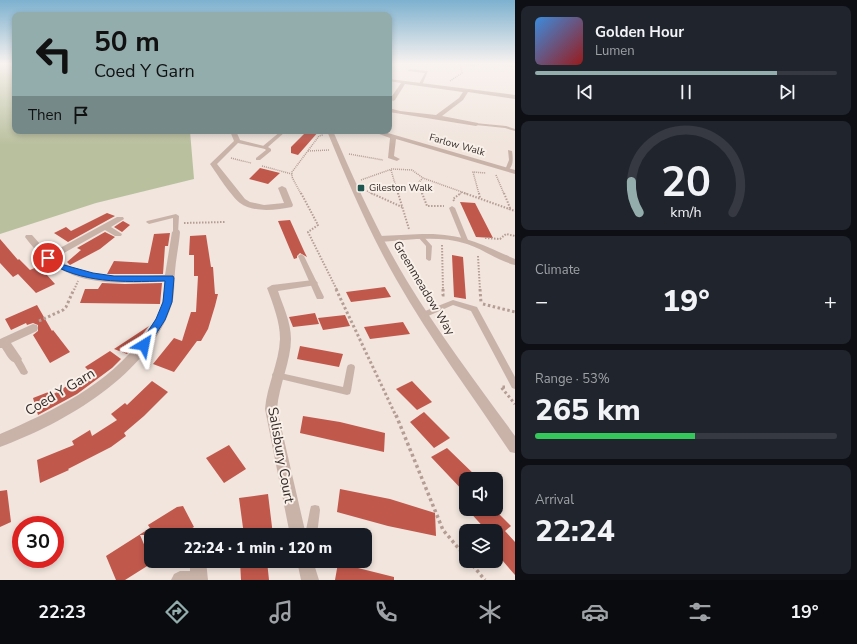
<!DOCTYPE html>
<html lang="en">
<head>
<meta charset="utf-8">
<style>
	body { margin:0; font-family:"Nunito Sans",sans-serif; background:#20242c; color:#f1f3f6; height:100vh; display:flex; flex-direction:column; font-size:15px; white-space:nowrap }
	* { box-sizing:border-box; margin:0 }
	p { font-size:13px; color:#9ea1a6 }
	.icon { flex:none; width:22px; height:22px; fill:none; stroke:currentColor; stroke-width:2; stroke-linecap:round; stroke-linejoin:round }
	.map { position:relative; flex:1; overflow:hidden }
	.sheet { display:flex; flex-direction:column; gap:6px; padding:6px; background:#0d0f14; width:342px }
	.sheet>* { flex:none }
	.hud { position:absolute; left:12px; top:12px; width:380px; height:122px; border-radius:8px; box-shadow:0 2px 6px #0003; background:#93acac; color:#111; overflow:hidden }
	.tools { position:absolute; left:459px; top:472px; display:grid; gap:8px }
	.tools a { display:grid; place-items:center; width:44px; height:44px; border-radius:8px; background:#171b24; box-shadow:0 2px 6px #0003; font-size:20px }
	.speed { position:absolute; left:12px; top:516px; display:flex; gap:8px; font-size:20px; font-weight:700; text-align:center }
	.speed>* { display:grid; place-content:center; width:52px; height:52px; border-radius:50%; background:#171b24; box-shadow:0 2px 6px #0003; line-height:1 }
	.speed .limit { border:6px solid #d22; background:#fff; color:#111 }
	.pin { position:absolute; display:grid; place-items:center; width:34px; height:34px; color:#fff; margin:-17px; border:2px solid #fff; border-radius:50%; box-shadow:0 1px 4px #0007 }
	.me { position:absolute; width:44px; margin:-22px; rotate:35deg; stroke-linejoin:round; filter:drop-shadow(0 0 3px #0008) }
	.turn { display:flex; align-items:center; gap:14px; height:84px; padding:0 16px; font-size:18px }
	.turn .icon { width:52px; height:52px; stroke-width:2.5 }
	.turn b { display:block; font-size:28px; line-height:34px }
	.then { display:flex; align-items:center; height:38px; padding:0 16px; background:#0003; gap:8px; font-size:15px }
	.big { font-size:30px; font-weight:800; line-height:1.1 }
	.sheet .card { flex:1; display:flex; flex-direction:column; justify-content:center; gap:6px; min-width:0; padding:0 14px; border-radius:8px; background:#20242c }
	.sheet .dial { align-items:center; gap:0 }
	.dial svg { height:104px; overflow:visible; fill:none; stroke:#363941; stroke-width:7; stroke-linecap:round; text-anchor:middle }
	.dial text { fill:#f1f3f6; stroke:none }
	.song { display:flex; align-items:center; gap:12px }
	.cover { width:48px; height:48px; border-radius:6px; background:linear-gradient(135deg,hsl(210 70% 55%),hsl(0 70% 35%)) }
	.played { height:4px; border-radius:2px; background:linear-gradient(90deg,#93acac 80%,#363941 80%) }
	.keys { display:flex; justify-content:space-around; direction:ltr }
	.heat { display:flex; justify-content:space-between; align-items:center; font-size:22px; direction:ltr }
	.charge { height:6px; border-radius:3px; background:linear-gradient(90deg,#34c759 53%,#363941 0) }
	.trip { position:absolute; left:144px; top:528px; width:228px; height:40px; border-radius:8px; background:#171b24; box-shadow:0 2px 6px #0003; font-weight:800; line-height:40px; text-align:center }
	.tab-bar { display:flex; height:64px; justify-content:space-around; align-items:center; background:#090b0e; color:#9ea1a6 }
	.tab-bar .icon { width:28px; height:28px }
	.tab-bar .active { color:#93acac }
	.tab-bar b { font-size:18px; color:#f1f3f6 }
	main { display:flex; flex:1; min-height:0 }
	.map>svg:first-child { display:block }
	.green { fill:#b9c09e }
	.building { fill:#c1584c }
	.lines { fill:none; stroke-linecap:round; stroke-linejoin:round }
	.path-far3 { stroke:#b59d94; stroke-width:1.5; stroke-dasharray:1 1; stroke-linecap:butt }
	.path-far2 { stroke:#b59d94; stroke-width:2; stroke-dasharray:1.5 1.5; stroke-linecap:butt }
	.path-far1 { stroke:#b59d94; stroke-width:3; stroke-dasharray:2.5 2.5; stroke-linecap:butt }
	.path { stroke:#b59d94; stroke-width:3.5; stroke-dasharray:3 3; stroke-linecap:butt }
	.service { fill:#c9b3a9; fill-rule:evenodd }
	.minor { fill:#c9b3a9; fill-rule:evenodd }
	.tertiary { fill:#c9b3a9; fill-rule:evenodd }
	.route { fill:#1a73e8; stroke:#114b97 }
	.poi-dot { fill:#205652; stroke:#f9f0e9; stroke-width:1.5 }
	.labels { text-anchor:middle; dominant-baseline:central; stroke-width:4; stroke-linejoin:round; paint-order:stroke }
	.far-street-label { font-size:10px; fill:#362b29; stroke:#f9f0e9 }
	.far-poi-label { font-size:10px; fill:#362b29; stroke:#f9f0e9; text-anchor:start }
	.street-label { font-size:12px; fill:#362b29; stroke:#f9f0e9 }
	.near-street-label { font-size:14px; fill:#362b29; stroke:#f9f0e9 }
</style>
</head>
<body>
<main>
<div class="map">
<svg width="515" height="580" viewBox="0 0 515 580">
	<rect width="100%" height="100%" fill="#f1e5dd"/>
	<!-- green -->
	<path class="green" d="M0,64H15V131H190L194,179L96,203L0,234Z"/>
	<!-- building -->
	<path class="building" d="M307,131H319L298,155L291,153V147Z
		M260,168L280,173L268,184L249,179Z
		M460,202L475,203L493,238L476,237Z
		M107,213L115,216L68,242L54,233L66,227L71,231Z
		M290,220L304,251L307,257L300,253L297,256V258L294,259L278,221Z
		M123,221L130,225L122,232L114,227Z
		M105,232L115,237L100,249L70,265L67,262L81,250L77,248Z
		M170,233L168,246H165L163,274H107L114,261L148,263L154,234Z
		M206,235L211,267H213L215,294H218L215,306L208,329L201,341H197L174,372L153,364L174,338L182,341L191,312H196L198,276H194V255H189L190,236Z
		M0,239L18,260L19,259L30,270L39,266L55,284L36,293L18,274L13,277L0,263Z
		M452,255L463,257L466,299L454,297Z
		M102,283L125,284L162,283L160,304L80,303L85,289H98Z
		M385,287L391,297L351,302L346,292Z
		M37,305L52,331L53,330L70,352L50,363L33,335L38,331V325L33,323L27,325L26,323L11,330L5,319Z
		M315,313L319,324L293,327L289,317Z
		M345,315L350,326L323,330L318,318Z
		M403,322L410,334L370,339L364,327Z
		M149,326L127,354L114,349Z
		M300,346L343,354L339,367L297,359Z
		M110,351L121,359L112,368L77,394L38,415L33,398L51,391L52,395L90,372L85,367Z
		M152,381L168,392L144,416L124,433L126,436L111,447L68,469L69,470L40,483L37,460L74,445L72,441L90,430L92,436L117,420L111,414L125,403L127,405Z
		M412,381L432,402L417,410L396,389Z
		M424,412L450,438L434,448L410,422Z
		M303,416L340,422L385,433L384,452L300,433Z
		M229,445L246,469L224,483L206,458Z
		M447,448L479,479H466V494L431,457Z
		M340,489L390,499L435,513L436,536L388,526L337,512Z
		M7,490L11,522L0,527V491Z
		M268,494L273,535H244L239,498Z
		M183,506L194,527L181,535H140L152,563L125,580H116L106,556L150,528L148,525L177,507Z
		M467,509H494L511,526L505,531L515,542V575L496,553V531H487Z
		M240,561H267L269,580H241Z
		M338,563L394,577V580H335Z"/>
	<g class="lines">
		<!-- path-far3 -->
		<path class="path-far3" d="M464,64L475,66
			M497,64L515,67
			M450,81L462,73L460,64
			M308,151L329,150
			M349,154L383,160
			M231,158L251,163
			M262,166L292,174
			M391,170L398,194
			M496,175L504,194
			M361,180L392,169L412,170L423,178L462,192L460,194
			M367,191L373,194
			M462,192L467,194
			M301,194L292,177V172L319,136L323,135
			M422,194L418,183L423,178
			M479,194L473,172L486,173"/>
		<!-- path-far2 -->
		<path class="path-far2" d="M301,193L318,225L308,232L337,290
			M371,193L402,207
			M398,193L409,229
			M422,193L427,206H444
			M464,193L515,211
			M479,193L480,198
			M504,193L510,208L508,209
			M454,201L453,199L461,193
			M184,223L225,222
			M485,238L500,239L506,234L515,236
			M442,245L443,290
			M478,256L480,290
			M74,290L78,281"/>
		<!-- path-far1 -->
		<path class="path-far1" d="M336,289L396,416
			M443,289V295H447
			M480,289L481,303
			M483,304L515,312
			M39,321L63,310L66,307L74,289
			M505,387H501L515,404"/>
		<!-- path -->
		<path class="path" d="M396,415L443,530L466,557
			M469,561L485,580"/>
		<!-- service -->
		<path class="service" d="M409,69L428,71L422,85L419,84L425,73L408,71Z
			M475,123L506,126L515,129V131L505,128L476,125L474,124Z
			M281,131L285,132L268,147L271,149V151L260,160H256V158L266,150L263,147V146Z
			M508,150L512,151C513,158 514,167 507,171L505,170L509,160Z
			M452,206L455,208L468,240L467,241L465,242L462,240L449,208Z
			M176,214L179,216L178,233L176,234L173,232V218L149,224L146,222L147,221Z
			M421,235L423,236L432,246L431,260L429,261L426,259V246L418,237Z
			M301,254L304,256L324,297L323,299H317L316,297L298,256Z
			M453,300L477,307L515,377V389L512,388L471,311L453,305L426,317H420L419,315L420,313Z
			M16,356C22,358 25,367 28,372L27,374L24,375L21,374L12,359L13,357Z
			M351,364L354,365L355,367L351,391L350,394L347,395L276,378L273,377L272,375L273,373L276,372L343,387L347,367L348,365Z
			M315,505L319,506L320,510L317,535H305L310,510L311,506Z"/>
		<!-- minor -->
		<path class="minor" d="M389,79L515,95V99L468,92L463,100L442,116L478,123V125L476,126L389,112V108L400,111L436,115L459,98L463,92L405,84L395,100L393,101L390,99L401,83L389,81Z
			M230,131H236L240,140L268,147L265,149L238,143L217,164L245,199L250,202L264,205L284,203L278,188L282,186L286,188L293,205L292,207C277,210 253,213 240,203C231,196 217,174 210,164L234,141Z
			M371,131H381L515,170V174L396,139L394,156L400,159L397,161L388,158L390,138Z
			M117,217H123L124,219L111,227L122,234L121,236H115L105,230L55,258C88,280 127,277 165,275L172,232L176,229L179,230L180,232C179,245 176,258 175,271C174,282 175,294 172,304C150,374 65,423 0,447V434C53,411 108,385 143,337C151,327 159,316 162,303C164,296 164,288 165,281C109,285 61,287 25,237L26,235H32L49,254Z
			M422,234C462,233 481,244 515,259V265C498,261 483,249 467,244C439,235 409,240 380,242L376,239L380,236Z
			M313,280L316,281L318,283L316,285L278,291C283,306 291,322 291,339C291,361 279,385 277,409L306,535H290L265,409C267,385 279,363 280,339C280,322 273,304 267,288L272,285Z
			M33,324L37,325L38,328L37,331L11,343L22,359L20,362C10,365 7,355 2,348H0V339Z
			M190,561H206L208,580H171L174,574L180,571H190Z
			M297,561H313L319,580H301Z"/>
		<!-- tertiary -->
		<path class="tertiary" d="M327,131H333C355,182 378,233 407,281C440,335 478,385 515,436V453L510,452C472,395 430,339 396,279C369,232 348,182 327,131Z"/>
	</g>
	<!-- sky -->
	<linearGradient id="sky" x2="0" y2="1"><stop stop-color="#7db1cf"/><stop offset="0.44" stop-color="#f9f3f0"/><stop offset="1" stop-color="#f9f3f0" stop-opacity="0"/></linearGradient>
	<rect width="515" height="145" fill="url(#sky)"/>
	<!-- route -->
	<path class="route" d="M48,255L64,265L93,273L114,276H173L174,278L172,302L165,320L147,348H140L139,345L156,319L163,302L165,281C123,282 81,284 45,260L43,258Z"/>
	<!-- markers -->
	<rect class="poi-dot" x="357" y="184" width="8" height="8" rx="2"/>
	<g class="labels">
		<!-- far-street labels -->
		<g class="far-street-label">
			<text transform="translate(457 145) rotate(16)">Farlow Walk</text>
		</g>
		<!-- far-poi labels -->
		<g class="far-poi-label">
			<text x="369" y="188">Gileston Walk</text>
		</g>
		<!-- street labels -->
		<g class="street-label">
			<text transform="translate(424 288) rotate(59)">Greenmeadow Way</text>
		</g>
		<!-- near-street labels -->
		<g class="near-street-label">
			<text transform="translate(60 392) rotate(-31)">Coed Y Garn</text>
			<text transform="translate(281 455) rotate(80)">Salisbury Court</text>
		</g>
	</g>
</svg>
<div class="tools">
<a><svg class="icon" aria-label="sound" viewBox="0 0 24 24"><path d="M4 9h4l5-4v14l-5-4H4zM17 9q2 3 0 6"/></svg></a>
<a><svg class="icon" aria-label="layers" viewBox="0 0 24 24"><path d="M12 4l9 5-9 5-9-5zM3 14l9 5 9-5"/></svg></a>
</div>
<div class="speed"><div class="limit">30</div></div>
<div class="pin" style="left:48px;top:258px;background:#d93025"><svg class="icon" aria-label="arrive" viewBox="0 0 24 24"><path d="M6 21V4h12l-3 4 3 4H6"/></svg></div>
<svg class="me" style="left:144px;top:345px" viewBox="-20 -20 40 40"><path d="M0-17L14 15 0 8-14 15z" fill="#1a73e8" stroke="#fff" stroke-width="4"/></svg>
<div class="trip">22:24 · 1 min · 120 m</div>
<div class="hud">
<div class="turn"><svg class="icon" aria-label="left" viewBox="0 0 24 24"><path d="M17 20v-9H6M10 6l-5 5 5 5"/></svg><div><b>50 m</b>Coed Y Garn</div></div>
<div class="then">Then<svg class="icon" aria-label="arrive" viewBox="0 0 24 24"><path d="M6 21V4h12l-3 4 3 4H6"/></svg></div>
</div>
</div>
<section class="sheet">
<div class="card">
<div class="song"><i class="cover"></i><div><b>Golden Hour</b><p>Lumen</p></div></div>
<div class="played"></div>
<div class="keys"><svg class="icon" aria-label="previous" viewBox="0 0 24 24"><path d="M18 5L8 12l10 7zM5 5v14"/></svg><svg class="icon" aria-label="pause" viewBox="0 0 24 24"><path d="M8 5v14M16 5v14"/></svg><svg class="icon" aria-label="next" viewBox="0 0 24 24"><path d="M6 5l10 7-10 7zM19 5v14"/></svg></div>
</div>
<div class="card dial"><svg viewBox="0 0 100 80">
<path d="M14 69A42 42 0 1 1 86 69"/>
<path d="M14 69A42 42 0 0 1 8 45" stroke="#93acac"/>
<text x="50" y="56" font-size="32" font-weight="700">20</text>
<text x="50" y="72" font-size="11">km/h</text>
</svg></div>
<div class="card"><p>Climate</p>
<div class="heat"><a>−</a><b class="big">19°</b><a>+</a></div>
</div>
<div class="card"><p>Range · 53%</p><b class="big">265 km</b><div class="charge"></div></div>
<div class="card"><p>Arrival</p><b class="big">22:24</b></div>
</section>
</main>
<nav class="tab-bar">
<b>22:23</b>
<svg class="icon active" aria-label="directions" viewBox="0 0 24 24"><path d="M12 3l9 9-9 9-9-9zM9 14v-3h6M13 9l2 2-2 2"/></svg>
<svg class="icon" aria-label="music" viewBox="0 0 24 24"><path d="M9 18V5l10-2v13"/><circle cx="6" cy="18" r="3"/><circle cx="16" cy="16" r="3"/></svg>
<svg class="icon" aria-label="phone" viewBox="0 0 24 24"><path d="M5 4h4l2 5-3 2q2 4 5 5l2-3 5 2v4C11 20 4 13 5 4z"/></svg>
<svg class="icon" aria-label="climate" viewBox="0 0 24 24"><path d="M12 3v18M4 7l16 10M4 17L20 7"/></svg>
<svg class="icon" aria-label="car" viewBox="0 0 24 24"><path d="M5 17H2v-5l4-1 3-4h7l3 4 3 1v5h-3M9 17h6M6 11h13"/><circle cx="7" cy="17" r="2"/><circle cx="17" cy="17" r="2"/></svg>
<svg class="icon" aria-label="filters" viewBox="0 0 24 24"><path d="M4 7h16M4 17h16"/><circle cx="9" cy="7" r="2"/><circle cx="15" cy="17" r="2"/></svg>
<b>19°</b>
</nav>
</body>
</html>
